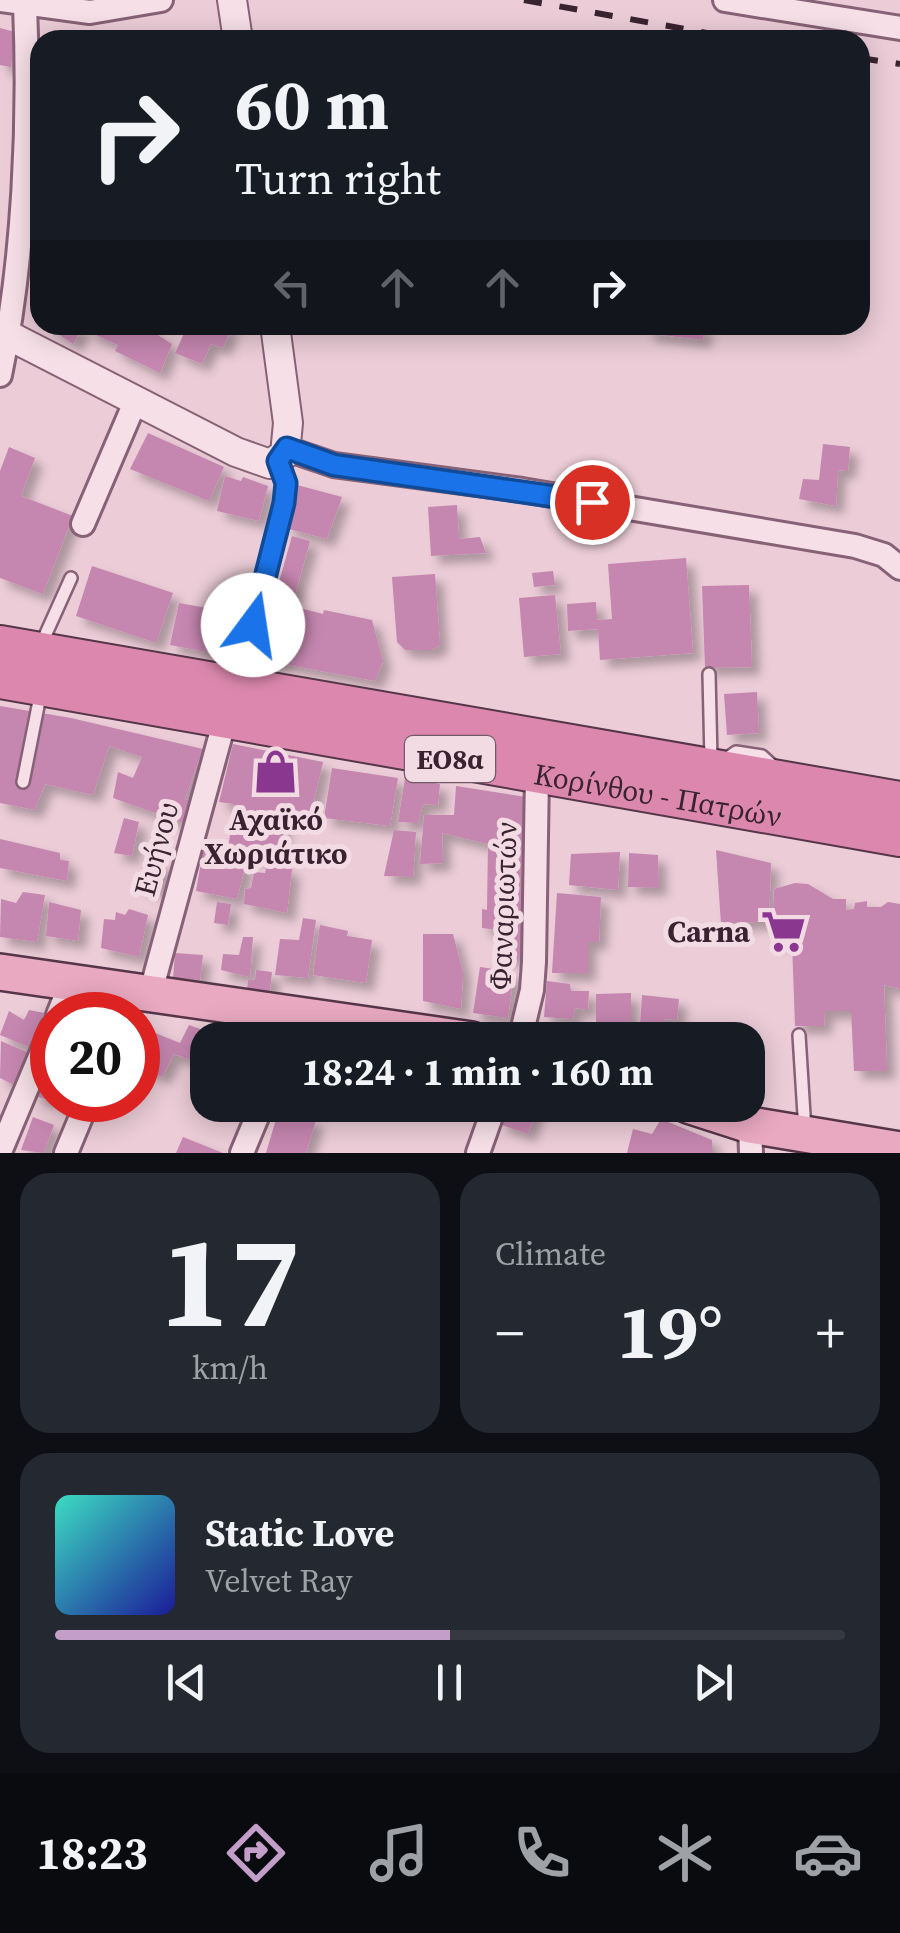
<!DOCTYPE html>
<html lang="en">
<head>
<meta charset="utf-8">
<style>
	body { margin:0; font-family:"Source Serif 4",serif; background:#242831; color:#f1f3f6; height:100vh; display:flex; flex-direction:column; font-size:38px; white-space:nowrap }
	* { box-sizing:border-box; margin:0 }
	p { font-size:32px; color:#9ea1a6 }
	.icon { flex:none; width:55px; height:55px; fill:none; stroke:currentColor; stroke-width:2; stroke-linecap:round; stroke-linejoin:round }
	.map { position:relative; height:1153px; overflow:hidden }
	.side { display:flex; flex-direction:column; gap:20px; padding:20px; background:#0d0f14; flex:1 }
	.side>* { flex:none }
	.banner { position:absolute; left:30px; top:30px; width:840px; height:305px; border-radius:30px; box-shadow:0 5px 25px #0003; background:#171b24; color:#f1f3f6; overflow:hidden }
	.speed { position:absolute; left:30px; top:992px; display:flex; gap:20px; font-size:50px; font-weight:700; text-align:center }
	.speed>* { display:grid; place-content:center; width:130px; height:130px; border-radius:50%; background:#171b24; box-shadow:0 5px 25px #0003; line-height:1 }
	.speed .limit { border:15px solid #d22; background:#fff; color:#111 }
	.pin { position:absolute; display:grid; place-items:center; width:85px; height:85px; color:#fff; margin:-42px; border:5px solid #fff; border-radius:50%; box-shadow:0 2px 10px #0007 }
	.me { position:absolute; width:110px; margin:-55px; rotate:14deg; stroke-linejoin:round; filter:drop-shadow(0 0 8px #0008) }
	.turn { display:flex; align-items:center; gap:35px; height:210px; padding:0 40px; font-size:45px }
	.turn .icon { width:130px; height:130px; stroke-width:2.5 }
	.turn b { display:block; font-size:70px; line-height:85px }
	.lanes { display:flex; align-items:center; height:95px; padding:0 40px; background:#0003; justify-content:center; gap:50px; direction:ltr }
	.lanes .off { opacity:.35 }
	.big { font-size:75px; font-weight:700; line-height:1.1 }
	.side .tile { flex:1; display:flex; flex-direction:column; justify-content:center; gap:15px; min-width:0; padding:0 35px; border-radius:30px; background:#242831 }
	.side .dial { align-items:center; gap:0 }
	.dial b { font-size:130px; line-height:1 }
	.song { display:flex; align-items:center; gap:30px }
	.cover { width:120px; height:120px; border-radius:15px; background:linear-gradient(135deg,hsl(170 70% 55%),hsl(240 70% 35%)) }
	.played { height:10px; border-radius:5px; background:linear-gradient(90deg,#c29ec8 50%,#363941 50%) }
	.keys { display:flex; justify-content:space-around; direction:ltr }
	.heat { display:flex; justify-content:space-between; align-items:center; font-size:55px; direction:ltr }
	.side .tiles { flex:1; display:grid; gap:20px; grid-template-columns:1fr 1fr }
	.tile:last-child { grid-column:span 2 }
	.trip { position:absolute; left:190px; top:1022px; width:575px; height:100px; border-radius:30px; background:#171b24; box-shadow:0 5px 25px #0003; font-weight:700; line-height:100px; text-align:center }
	.tabs { display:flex; height:160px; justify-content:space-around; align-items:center; background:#090b0e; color:#9ea1a6 }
	.tabs .icon { width:70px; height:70px }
	.tabs .active { color:#c29ec8 }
	.tabs b { font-size:45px; color:#f1f3f6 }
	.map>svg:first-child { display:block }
	.building { fill:#c586af; filter:url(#shadow) }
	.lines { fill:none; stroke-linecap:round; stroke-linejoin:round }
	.service-casing { stroke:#876175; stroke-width:16 }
	.minor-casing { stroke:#876175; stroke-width:28 }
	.tertiary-casing { stroke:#876175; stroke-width:32 }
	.primary-casing { stroke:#553548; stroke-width:40 }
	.trunk-casing { stroke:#553548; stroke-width:42 }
	.service { stroke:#f6dfe7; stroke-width:11 }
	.minor { stroke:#f6dfe7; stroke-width:22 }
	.tertiary { stroke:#f6dfe7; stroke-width:28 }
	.primary { stroke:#e9a9c1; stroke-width:35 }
	.trunk { stroke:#dc88ae; stroke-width:38 }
	.rail { stroke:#392330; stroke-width:6; stroke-dasharray:18 18; stroke-linecap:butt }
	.route-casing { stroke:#114b97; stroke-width:25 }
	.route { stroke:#1a73e8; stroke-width:18 }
	.labels { text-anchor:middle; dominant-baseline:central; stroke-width:10; stroke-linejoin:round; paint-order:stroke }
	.shield { fill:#f3dbe3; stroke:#715a66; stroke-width:2.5 }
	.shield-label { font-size:28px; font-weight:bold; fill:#392330 }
	.street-label { font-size:30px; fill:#392330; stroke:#f3dbe3 }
	.poi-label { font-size:30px; font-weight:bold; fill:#392330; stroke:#f3dbe3 }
</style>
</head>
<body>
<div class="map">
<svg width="900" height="1153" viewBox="0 0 900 1153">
	<defs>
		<filter id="shadow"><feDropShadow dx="8" dy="8" stdDeviation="5" flood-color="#0004"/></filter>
	</defs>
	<rect width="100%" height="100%" fill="#ebccd7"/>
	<!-- building -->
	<path class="building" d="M0,28L15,32L11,67L0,65Z
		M45,325H84L73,344Z
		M89,325H142L172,344L160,373L115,351L118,345L87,331Z
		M188,325H232L223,348L211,344L202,364L175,353Z
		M647,325H705L703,340L646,333Z
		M148,433L224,467L209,501L130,469Z
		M823,444L850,447L848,471L838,470L836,506L799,499L803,479L819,480Z
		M9,447L35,458L21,496L73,516L43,594L0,578V471Z
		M225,476L241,481L243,477L268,486L259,521L217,511Z
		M297,485L342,497L327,539L285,528Z
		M457,505L459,539L480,537L486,553L431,556L428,507Z
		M292,536L310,541L295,595L277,589Z
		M686,558L693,653L600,660L598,629L568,631L567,604L596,602L597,620L612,619L608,564Z
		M92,566L173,593L156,643L76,616Z
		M553,571L555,585L534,587L532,573Z
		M435,574L440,645L432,650H405L397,642L392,577Z
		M749,585L752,667L705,668L702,586Z
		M555,595L561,654L524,657L519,598Z
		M269,600L323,614L324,610L372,620L383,661L375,681L255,659Z
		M179,603L240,614L232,657L170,645Z
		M757,692L759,733L727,735L724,694Z
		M0,706L71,718L203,749L185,799L190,801L183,823L113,798L118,772L133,778L142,757L109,746L93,795L45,784L35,810L0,803Z
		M233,744L323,762L310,818L284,814L279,865L292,869L287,913L244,904L245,889L251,888L254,872L265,873L268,861L228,850L234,804L219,802Z
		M332,768L398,778L390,826L324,818Z
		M405,778L440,784L438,805L423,804L418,823L398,822Z
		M456,786L526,797L522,959L497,957L498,930L482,928V909L487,910L488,844L442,833L443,863L420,864L424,815H454Z
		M124,818L139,822L132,856L114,853Z
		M394,830L416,832L413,877L384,876Z
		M0,839L60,853V860L69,861L67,881L0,868Z
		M716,850L771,863L769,921L721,924Z
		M203,851L246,863L237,899L196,891Z
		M620,852L618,890L569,885L571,854Z
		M629,853L658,855L659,888L628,887Z
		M145,860L166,863L159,892L138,885Z
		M795,883L808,884L833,899H846V910L854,909L855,903L867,901V907H881L888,902L900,904V989L884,985L887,1071H854L851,1011H825L824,1026H795L792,942L772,939L774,889Z
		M23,892L45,895L37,942L0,937L1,899L16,903Z
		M557,893L601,897L599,942H588V973H552Z
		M49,902L81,910L78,941L46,936Z
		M217,902L231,904L228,925L214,923Z
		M129,909L148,915L139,957L101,948L104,919L115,920L116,912L125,915Z
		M303,918L316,920L308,978L275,975L280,939L299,940Z
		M320,925L348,931L347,936L372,940L366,983L313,975Z
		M423,934H453L463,973L461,1009L423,1001Z
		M243,937H253L250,977L221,970L223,954L239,955Z
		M175,953L203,955L200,980L173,979Z
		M480,967L514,972L508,1018L473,1013Z
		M256,970L272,972L270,991L247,990L248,980H255Z
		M547,981L570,984L571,991H589L588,1010L575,1008L573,1019L544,1017Z
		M631,993V1037H596V994Z
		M642,995L679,999L677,1020L664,1019L663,1040H639Z
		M29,1010L50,1014L36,1050L0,1035L9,1011L24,1020Z
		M671,1023L704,1032L703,1040L668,1038Z
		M189,1025L217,1035L215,1040H208V1066L174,1054L162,1077L138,1066L141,1030L138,1036V1026L180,1043Z
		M1,1041L36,1056L20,1088L0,1078Z
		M47,1062L52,1064V1100H77L74,1109L33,1095Z
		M506,1105H538L528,1134L499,1124Z
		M279,1109L316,1120L306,1153H266Z
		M33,1117L54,1125L44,1153L21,1150Z
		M661,1119L712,1140L713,1153H627L633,1129L652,1134Z
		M183,1137L223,1153H176Z"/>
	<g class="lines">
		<defs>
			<path id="service" d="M40,647L71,578
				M709,674L711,760
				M240,680L285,495V483L278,461
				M723,761L736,752L762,756L773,766
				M23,782L41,691
				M799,1035L805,1131"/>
			<path id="minor" d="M0,0L90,12L161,0
				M725,0L900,28
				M0,375C24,261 30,121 25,5
				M287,449L334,465L522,490L855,546L884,555L900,568
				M83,524L136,400
				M150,995L225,719
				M58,1015L71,983
				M291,1040L301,1015
				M520,1040L532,990L534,962L537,774
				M750,1125L751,1153
				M0,1152L52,1028
				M66,1153L88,1100
				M242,1153L262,1105
				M478,1153L495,1105"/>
			<path id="tertiary" d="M232,0L238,40
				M0,331L236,452L270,464L285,454L288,423L275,325"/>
			<path id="primary" d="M0,972L472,1040
				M688,1105L750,1125L900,1150"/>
			<g id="trunk">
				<path d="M0,645L900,801"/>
				<path id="s1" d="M0,679L900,837"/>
			</g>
		</defs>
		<!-- service casing -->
		<use href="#service" class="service-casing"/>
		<!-- minor casing -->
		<use href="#minor" class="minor-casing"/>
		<!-- tertiary casing -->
		<use href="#tertiary" class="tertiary-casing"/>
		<!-- primary casing -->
		<use href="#primary" class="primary-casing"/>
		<!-- trunk casing -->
		<use href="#trunk" class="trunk-casing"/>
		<!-- service -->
		<use href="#service" class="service"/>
		<!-- minor -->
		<use href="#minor" class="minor"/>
		<!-- tertiary -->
		<use href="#tertiary" class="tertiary"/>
		<!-- primary -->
		<use href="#primary" class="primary"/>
		<!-- trunk -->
		<use href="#trunk" class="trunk"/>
		<!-- rail -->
		<path class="rail" d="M524,0L746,40
			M860,58L900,64"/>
	</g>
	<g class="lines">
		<defs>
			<path id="route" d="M253,625L284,503L286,483L278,461L287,448L334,465L592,502"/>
		</defs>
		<!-- route casing -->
		<use href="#route" class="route-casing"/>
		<!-- route -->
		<use href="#route" class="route"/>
	</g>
	<!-- icons -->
	<defs>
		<symbol id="shop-bare" viewBox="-9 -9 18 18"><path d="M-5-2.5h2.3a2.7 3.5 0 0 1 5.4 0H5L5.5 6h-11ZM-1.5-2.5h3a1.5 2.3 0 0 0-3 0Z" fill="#89378f" stroke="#f3dbe3" stroke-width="2.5" paint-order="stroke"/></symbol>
		<symbol id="supermarket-bare" viewBox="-9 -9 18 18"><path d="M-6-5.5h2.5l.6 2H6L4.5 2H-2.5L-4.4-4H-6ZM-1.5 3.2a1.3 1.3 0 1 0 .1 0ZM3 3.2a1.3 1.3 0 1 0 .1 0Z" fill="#89378f" stroke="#f3dbe3" stroke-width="2.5" paint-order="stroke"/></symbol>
	</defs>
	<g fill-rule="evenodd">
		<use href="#shop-bare" x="244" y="740" width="63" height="63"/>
		<use href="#supermarket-bare" x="752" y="900" width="63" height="63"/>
	</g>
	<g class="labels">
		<!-- shield labels -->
		<rect class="shield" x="405" y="736" width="90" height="46" rx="8"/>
		<g class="shield-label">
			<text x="450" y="759">ΕΟ8α</text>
		</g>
		<!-- street labels -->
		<g class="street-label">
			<text stroke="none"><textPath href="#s1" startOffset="668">Κορίνθου - Πατρών</textPath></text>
			<text transform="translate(156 849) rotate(-75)">Ευήνου</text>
			<text transform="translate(503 906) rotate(-88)">Φαναριωτών</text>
		</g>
		<!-- poi labels -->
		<g class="poi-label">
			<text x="276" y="819">Αχαϊκό<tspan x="276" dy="34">Χωριάτικο</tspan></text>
			<text x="750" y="931" text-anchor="end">Carna</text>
		</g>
	</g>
</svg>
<div class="speed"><div class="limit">20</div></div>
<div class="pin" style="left:592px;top:502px;background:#d93025"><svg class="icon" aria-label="arrive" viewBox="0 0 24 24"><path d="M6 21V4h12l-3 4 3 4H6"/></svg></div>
<svg class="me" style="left:253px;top:625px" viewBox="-20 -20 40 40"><circle r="19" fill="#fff"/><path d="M0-13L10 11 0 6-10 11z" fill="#1a73e8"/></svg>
<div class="trip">18:24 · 1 min · 160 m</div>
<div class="banner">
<div class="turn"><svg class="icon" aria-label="right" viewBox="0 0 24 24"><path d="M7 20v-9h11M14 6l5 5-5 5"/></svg><div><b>60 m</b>Turn right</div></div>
<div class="lanes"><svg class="icon off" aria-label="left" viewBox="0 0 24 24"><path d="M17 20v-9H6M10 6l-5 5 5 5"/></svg><svg class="icon off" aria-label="ahead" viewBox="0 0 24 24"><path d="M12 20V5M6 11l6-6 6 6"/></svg><svg class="icon off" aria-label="ahead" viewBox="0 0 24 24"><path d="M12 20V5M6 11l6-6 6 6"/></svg><svg class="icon" aria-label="right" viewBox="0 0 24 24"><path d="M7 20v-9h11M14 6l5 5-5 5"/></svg></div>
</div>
</div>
<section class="side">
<div class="tiles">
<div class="tile dial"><b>17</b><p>km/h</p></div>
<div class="tile"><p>Climate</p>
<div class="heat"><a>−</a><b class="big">19°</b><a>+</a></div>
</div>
<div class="tile">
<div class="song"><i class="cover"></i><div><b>Static Love</b><p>Velvet Ray</p></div></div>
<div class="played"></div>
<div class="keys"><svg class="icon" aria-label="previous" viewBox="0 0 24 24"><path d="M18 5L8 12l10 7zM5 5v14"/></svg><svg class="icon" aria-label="pause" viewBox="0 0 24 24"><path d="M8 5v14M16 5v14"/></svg><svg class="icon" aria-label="next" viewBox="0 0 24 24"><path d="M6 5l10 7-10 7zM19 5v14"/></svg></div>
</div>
</div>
</section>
<nav class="tabs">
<b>18:23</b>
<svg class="icon active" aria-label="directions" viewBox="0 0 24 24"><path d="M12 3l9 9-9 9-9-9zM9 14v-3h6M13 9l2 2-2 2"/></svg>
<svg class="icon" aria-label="music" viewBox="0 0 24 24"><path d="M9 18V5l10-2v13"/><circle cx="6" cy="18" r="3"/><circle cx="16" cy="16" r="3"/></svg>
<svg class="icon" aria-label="phone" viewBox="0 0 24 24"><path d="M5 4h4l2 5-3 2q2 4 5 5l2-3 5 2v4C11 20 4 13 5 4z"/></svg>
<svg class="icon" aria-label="climate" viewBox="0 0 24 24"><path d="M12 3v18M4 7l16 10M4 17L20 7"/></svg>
<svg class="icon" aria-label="car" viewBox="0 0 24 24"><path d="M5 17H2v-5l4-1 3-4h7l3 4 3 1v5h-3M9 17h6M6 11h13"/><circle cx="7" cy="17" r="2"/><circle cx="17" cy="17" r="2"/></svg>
</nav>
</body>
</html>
